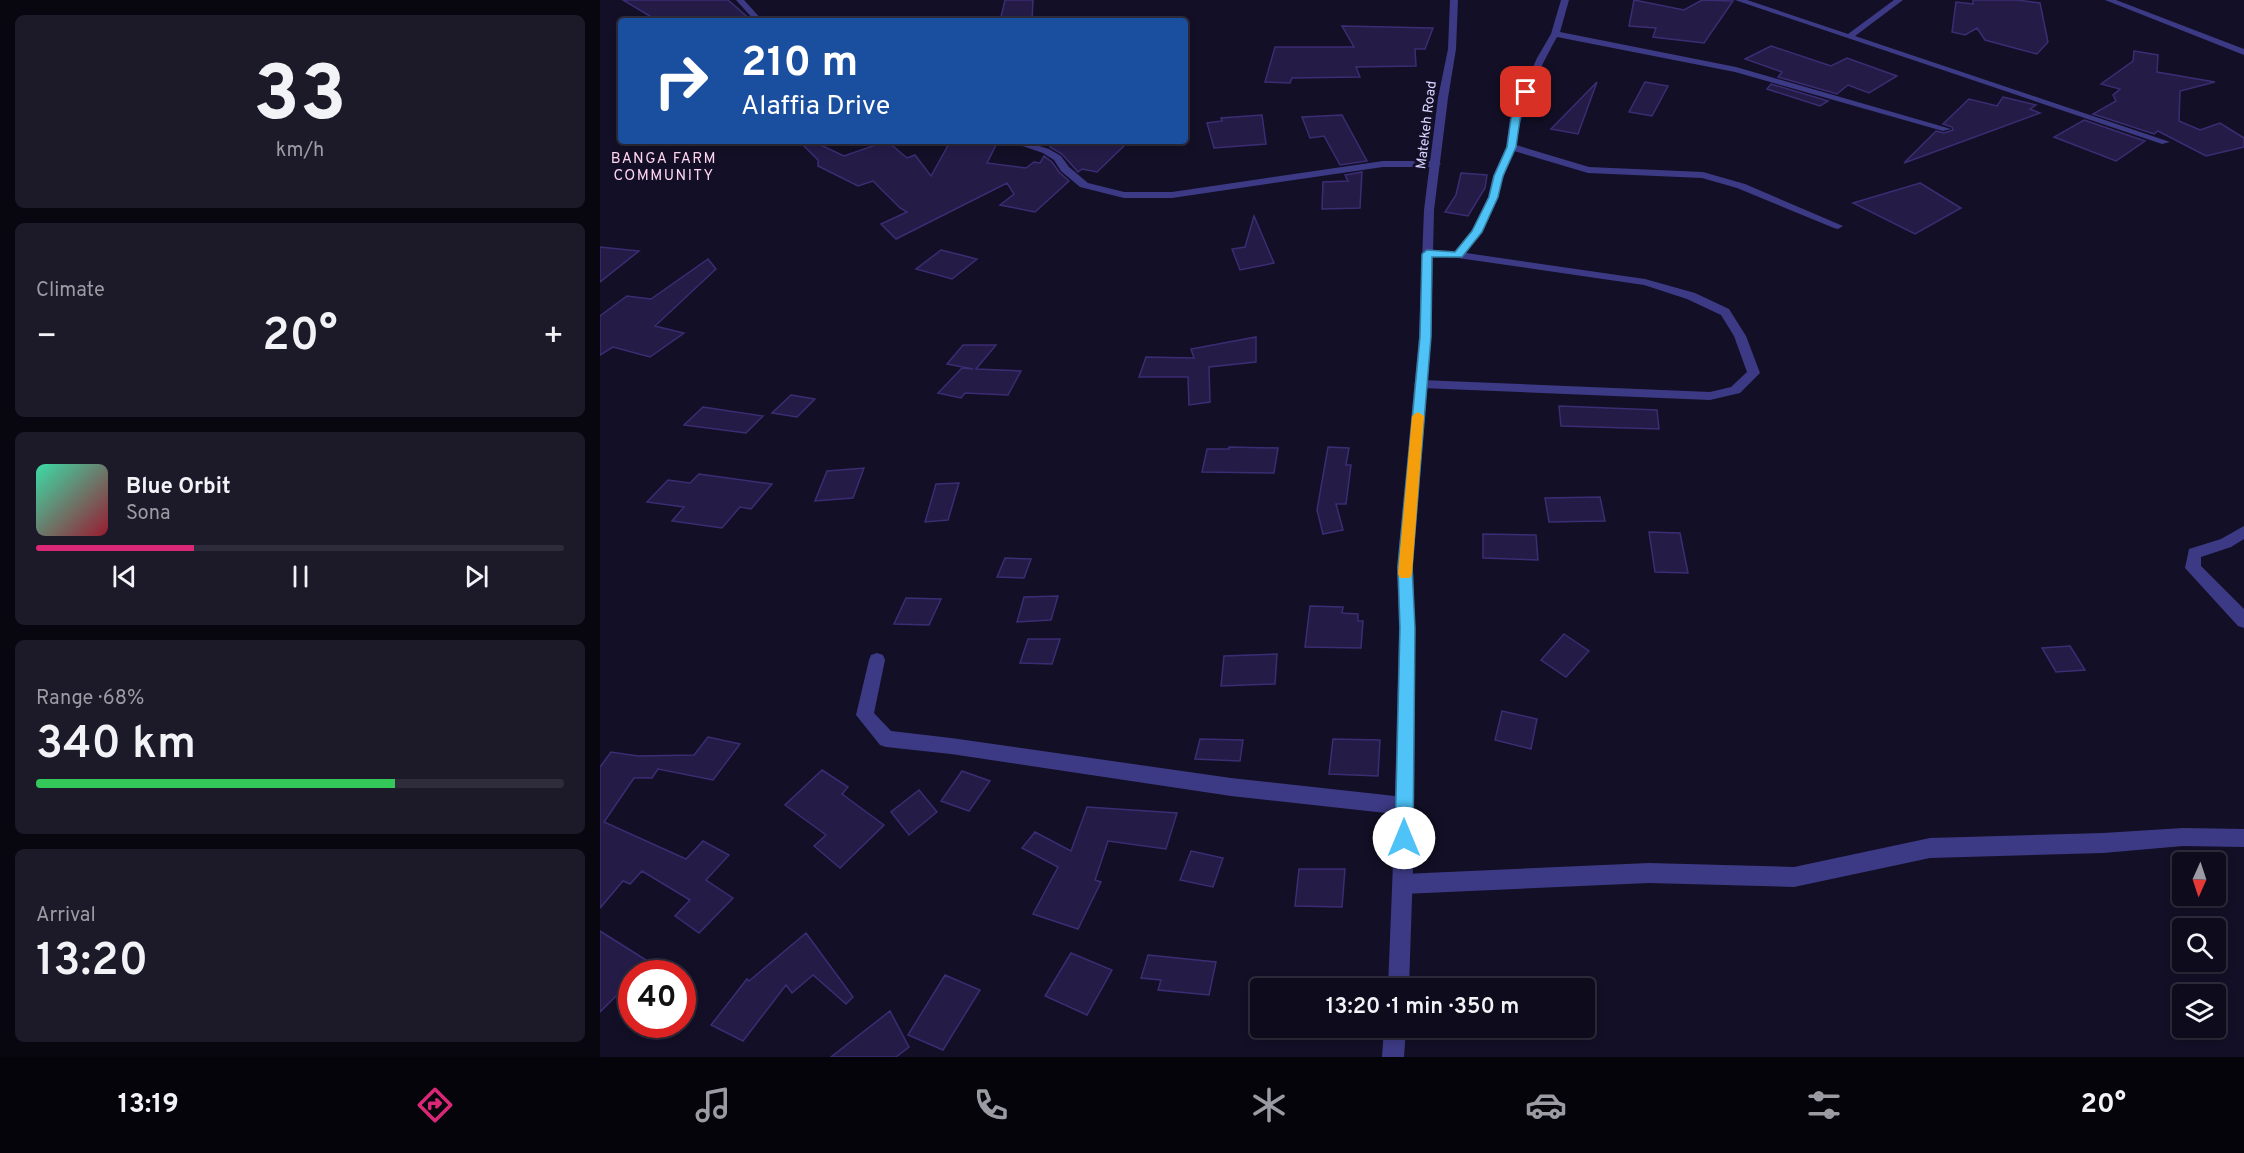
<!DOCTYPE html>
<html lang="en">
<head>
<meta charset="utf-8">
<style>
	body { margin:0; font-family:Overpass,sans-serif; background:#1c1929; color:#f1f3f6; height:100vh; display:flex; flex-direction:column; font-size:22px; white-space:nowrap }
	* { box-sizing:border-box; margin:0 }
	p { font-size:20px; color:#9b9ba3 }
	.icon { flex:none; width:33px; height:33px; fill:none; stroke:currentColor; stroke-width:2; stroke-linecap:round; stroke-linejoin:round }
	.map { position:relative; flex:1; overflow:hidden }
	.drawer { display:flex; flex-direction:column; gap:15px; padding:15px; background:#08060f; width:600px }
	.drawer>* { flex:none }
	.banner { position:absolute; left:18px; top:18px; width:570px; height:126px; border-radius:6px; box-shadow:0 3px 9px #0003,0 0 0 2px #2e2b3b; background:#1a4fa0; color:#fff; overflow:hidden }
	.needle { width:39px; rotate:183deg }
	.tools { position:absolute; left:1572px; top:852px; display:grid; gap:12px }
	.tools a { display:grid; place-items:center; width:54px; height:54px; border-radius:6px; background:#0e0b1c; box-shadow:0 3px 9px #0003,0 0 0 2px #2e2b3b; font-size:30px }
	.speed { position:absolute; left:18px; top:960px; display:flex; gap:12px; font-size:30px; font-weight:700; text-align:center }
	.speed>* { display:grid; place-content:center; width:78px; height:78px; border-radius:50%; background:#0e0b1c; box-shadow:0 3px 9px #0003,0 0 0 2px #2e2b3b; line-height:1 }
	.speed .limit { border:9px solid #d22; background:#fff; color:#111 }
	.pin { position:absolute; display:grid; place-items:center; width:51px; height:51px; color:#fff; margin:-26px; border-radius:12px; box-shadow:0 3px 9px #0006 }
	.me { position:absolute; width:66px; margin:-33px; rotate:0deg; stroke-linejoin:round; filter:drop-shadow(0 0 4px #0008) }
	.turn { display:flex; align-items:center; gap:21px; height:126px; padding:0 24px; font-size:27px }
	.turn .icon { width:78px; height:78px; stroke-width:2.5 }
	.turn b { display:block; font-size:42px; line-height:51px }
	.big { font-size:45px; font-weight:600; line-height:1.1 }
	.drawer .card { flex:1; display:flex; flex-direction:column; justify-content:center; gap:9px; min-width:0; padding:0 21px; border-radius:9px; background:#1c1929 }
	.drawer .dial { align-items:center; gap:0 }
	.dial b { font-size:78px; line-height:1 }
	.song { display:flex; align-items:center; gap:18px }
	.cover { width:72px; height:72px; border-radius:9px; background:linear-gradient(135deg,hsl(160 70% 55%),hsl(350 70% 35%)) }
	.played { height:6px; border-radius:3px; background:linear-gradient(90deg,#db2777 30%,#2e2b3b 30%) }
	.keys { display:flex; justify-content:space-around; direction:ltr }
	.heat { display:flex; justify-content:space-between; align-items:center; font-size:33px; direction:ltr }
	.charge { height:9px; border-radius:4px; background:linear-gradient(90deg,#34c759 68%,#2e2b3b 0) }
	.trip { position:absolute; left:650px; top:978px; width:345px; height:60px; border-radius:6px; background:#0e0b1c; box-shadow:0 3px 9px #0003,0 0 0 2px #2e2b3b; font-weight:600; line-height:60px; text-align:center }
	.tabs { display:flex; height:96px; justify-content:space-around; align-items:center; background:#06040b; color:#9b9ba3 }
	.tabs .icon { width:42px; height:42px }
	.tabs .active { color:#db2777 }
	.tabs b { font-size:27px; color:#f1f3f6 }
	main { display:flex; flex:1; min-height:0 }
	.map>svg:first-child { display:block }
	.building { fill:#241b47; stroke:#3b2d73; stroke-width:1.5 }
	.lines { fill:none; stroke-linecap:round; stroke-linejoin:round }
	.minor { fill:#3d3a85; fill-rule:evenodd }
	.tertiary { fill:#3d3a85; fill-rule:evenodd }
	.route { fill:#4fc3f7; stroke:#337fa1; stroke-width:1.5 }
	.slow { fill:#f59e0b }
	.labels { text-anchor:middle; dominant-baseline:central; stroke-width:6; stroke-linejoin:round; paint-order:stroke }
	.far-street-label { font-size:14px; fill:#d9d4ff; stroke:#130f26 }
	.far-neighbourhood-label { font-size:15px; letter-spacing:1.5px; fill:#ffd6f0; stroke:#130f26 }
</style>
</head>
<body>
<main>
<section class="drawer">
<div class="card dial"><b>33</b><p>km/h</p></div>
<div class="card"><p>Climate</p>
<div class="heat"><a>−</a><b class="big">20°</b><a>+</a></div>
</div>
<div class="card">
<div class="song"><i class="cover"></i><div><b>Blue Orbit</b><p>Sona</p></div></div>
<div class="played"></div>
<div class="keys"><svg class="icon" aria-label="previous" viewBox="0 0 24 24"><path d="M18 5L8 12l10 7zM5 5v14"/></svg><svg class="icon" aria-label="pause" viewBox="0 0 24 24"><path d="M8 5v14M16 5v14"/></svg><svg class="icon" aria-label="next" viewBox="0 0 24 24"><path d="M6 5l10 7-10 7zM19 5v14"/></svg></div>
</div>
<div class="card"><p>Range · 68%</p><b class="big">340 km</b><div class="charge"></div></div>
<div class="card"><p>Arrival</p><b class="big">13:20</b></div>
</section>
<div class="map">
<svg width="1644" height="1057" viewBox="0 0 1644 1057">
	<rect width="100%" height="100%" fill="#130f26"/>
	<!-- building -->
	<path class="building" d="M23,0H128L152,21H58Z
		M405,0H433L432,21H400Z
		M1034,0L1084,10L1102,0L1133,1L1104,43L1053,37L1056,28L1029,26Z
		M1373,0H1417L1440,3L1448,42L1437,54L1385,40L1377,28L1365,35L1352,32L1356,2L1373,4Z
		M742,26L833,28L825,49H815L816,66L756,67L760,77L692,78L690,83L665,82L675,47H754Z
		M1171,46L1231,66L1247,58L1297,76L1269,93L1248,85L1237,94L1178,77L1182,72L1145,59Z
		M1534,51L1558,55L1557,72L1615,82L1580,91L1579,121L1600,130L1620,123L1644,138V147L1606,156L1558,131L1554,134L1493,114L1516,101L1513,95L1520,89L1501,84L1533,61Z
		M997,82L978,134L951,129Z
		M1045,82L1068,86L1052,116L1029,112Z
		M1171,84L1228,101L1220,106L1167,89Z
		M1403,97L1436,105L1430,109L1440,113L1304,163L1336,131L1344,133L1353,130L1352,127L1343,124L1369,99L1397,106Z
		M662,115L666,144L614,148L607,123L622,121L621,118Z
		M742,115L767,161L740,165L724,136L710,138L702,117Z
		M1484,120L1545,141L1516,161L1454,137Z
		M199,141H212L244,156L287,141L307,158L315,155L331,176L350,142L398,141L387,163L426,168L434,162L440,163L444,156L452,162L459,172L469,181L435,212L400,205L414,194L407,183L296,239L281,224L307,212L300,208L273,181L258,186L218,166V160Z
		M454,141H529L497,172L482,169L478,172L462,154L450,147Z
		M762,172L760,208L722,209L723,182L748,181L745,175Z
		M861,173L887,175L885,188L868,216L845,212L856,195Z
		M1320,183L1361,208L1315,234L1253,203Z
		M654,216L674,263L640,270L632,249L645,247Z
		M0,247L39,251L0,282Z
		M341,250L377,259L352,279L316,269Z
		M108,259L116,269L55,326L84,333L50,357L13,347L0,355V316L27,296L51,299Z
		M656,337V362L609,367L610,402L589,405L588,377H539L546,357L594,358L591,349Z
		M363,345H396L376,369L421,371L408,395L365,393L361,398L338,393L362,368L373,369L347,364Z
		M191,395L215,399L197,417L172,413Z
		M959,406L1057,410L1059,429L961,426Z
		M103,407L163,416L146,433L84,425Z
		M629,447L678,448L674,473L602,472L607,449H629Z
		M728,447L749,448L746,465H751L746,504H736L743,530L723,534L717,510Z
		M264,468L253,498L215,501L227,471Z
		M99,474L172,484L151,509L140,507L122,528L72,521L84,507L47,502L68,480L90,483Z
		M359,483L348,520L325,522L336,484Z
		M1000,497L1005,521L949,522L945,498Z
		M1049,532L1080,533L1088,573L1055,572Z
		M883,534L936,535L938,560L883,558Z
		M405,558L431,559L424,578L397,577Z
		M458,596L451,620L417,622L424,597Z
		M306,598L341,599L329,625L294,624Z
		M710,606L743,607L742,613L758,614V621H763L761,648L705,647Z
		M964,634L989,651L966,677L941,660Z
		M428,639H460L452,664L420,663Z
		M1470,646L1485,670L1456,672L1442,648Z
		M677,654L675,684L621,686L624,656Z
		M902,711L937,719L931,749L895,740Z
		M108,737L140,744L113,780L58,769L52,778H34L4,822L86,859L103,841L129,855L106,880L133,898L99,933L75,916L90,900L42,871L30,884L23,881L0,908V767L11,752L38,756L94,755Z
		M600,739L643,740L640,761L595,759Z
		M733,739L780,740L778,776L729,774Z
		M222,770L248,787L242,794L284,825L240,868L214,846L226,835L185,805Z
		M362,771L390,781L369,811L341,801Z
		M319,790L337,812L309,835L291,812Z
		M487,807L577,813L566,849L508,841L495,880L501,882L478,929L433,914L458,867L422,848L435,832L471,851Z
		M591,851L623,858L613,887L580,880Z
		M699,869H745L742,907L695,906Z
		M0,931L49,962L38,974H32V980L0,1012Z
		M206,933L253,997L246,1004L213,975L192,993L186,985L143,1041L111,1025L147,979L149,981Z
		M471,953L512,970L487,1015L445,996Z
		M548,955L616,962L609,995L558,990L561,980L541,978Z
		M345,975L380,990L343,1050L308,1035Z
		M290,1011L309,1047L296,1057H231Z"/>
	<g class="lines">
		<!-- minor -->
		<path class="minor" d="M136,0H144L163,21H155Z
			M961,0H969L960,32L1136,67L1351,129L1343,131L1135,72L957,37C938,71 921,107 916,145L989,167L1103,172L1145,184L1243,226L1238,229L1234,228L1137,188L1102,178L988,173L914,151C897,189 893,219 866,253L1045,279L1095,293L1129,309L1146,336L1160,373L1140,393L1110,400L821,388L814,384L821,380L1110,392L1131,387L1147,372L1134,336L1121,315L1087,299L1044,285L858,258L827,256L821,253L827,250L855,251L872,231L888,197L893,176L906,147L910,119L937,58L951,34Z
			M1135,0H1147L1248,34L1294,0H1303L1255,36L1570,142L1562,144Z
			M1505,0H1516L1644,49V55Z
			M408,141H423L449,149L461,156L469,167L488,183L524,192H572L783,161H836L841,164L836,167H783L572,198H524L480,187L461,171L454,160L443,153Z
			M1644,526V539L1631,547L1601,557V566L1644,609V628L1638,626L1585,568L1589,549L1621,539Z
			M277,653L283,655L285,660L274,713L291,731L351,738L631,778L804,797L811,800L813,806L811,812L804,815L631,796L351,754L286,747L280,745L256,715L269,660L271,655Z
			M1583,828L1644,829V847L1583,846L1503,853L1330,858L1194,887L1049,883L803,894L796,891L793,884L796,877L803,874L1049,863L1194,867L1330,838L1503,833Z"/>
		<!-- tertiary -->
		<path class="tertiary" d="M850,0H858L856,49L848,98L834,210L831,337L813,567L815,628L814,838L809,988H788L794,838L799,628L797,567L819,337L824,210L838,98L848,49Z
			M784,1028H806L804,1057H782Z"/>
	</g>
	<!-- route -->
	<path class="route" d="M923,90L930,92L920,119L916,147L903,176L898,197L882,232L862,257H832L831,337L812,567L815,628L813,838L810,844L804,846L798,844L795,838L800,628L798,567L820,337L822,254L827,250L855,252L872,231L889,197L894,176L907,147L911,119Z"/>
	<!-- slow -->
	<path class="slow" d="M818,412L824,416L812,574L810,578H800L798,574L812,416Z"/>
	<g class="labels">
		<!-- far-street labels -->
		<g class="far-street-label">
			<text transform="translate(827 125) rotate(-83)">Matekeh Road</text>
		</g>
		<!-- far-neighbourhood labels -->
		<g class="far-neighbourhood-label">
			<text x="64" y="159">BANGA FARM<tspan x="64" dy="17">COMMUNITY</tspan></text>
		</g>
	</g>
</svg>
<div class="tools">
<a><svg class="needle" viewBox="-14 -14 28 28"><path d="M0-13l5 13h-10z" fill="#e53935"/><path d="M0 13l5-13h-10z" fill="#9b9ba3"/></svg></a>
<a><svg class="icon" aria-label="search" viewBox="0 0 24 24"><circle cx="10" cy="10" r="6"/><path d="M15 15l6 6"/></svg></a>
<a><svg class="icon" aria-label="layers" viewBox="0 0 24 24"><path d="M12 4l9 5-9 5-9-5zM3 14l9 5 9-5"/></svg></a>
</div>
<div class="speed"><div class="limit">40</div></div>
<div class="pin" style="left:926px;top:92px;background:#d93025"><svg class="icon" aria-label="arrive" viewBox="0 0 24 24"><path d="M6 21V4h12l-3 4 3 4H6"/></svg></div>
<svg class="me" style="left:804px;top:838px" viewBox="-20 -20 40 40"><circle r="19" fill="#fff"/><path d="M0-13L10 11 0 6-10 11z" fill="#4fc3f7"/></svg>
<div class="trip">13:20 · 1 min · 350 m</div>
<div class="banner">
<div class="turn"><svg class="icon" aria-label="right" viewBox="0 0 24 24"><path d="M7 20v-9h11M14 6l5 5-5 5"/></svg><div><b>210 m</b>Alaffia Drive</div></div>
</div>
</div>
</main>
<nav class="tabs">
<b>13:19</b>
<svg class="icon active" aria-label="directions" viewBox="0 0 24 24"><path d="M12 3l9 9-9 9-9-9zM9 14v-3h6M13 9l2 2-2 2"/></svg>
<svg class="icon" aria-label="music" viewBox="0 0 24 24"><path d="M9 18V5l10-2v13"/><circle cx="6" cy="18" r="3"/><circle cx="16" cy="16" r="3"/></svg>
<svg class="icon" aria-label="phone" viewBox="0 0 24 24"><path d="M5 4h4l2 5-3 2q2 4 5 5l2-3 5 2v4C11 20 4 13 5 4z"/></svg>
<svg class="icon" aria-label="climate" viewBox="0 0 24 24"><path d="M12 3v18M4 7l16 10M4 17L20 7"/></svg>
<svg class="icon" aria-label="car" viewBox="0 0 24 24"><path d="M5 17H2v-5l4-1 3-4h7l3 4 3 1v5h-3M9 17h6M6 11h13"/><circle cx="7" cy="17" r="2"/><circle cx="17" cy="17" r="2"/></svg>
<svg class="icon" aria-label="filters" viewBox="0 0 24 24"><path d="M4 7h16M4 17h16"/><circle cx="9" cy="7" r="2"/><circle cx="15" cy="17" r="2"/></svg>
<b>20°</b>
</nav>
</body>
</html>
